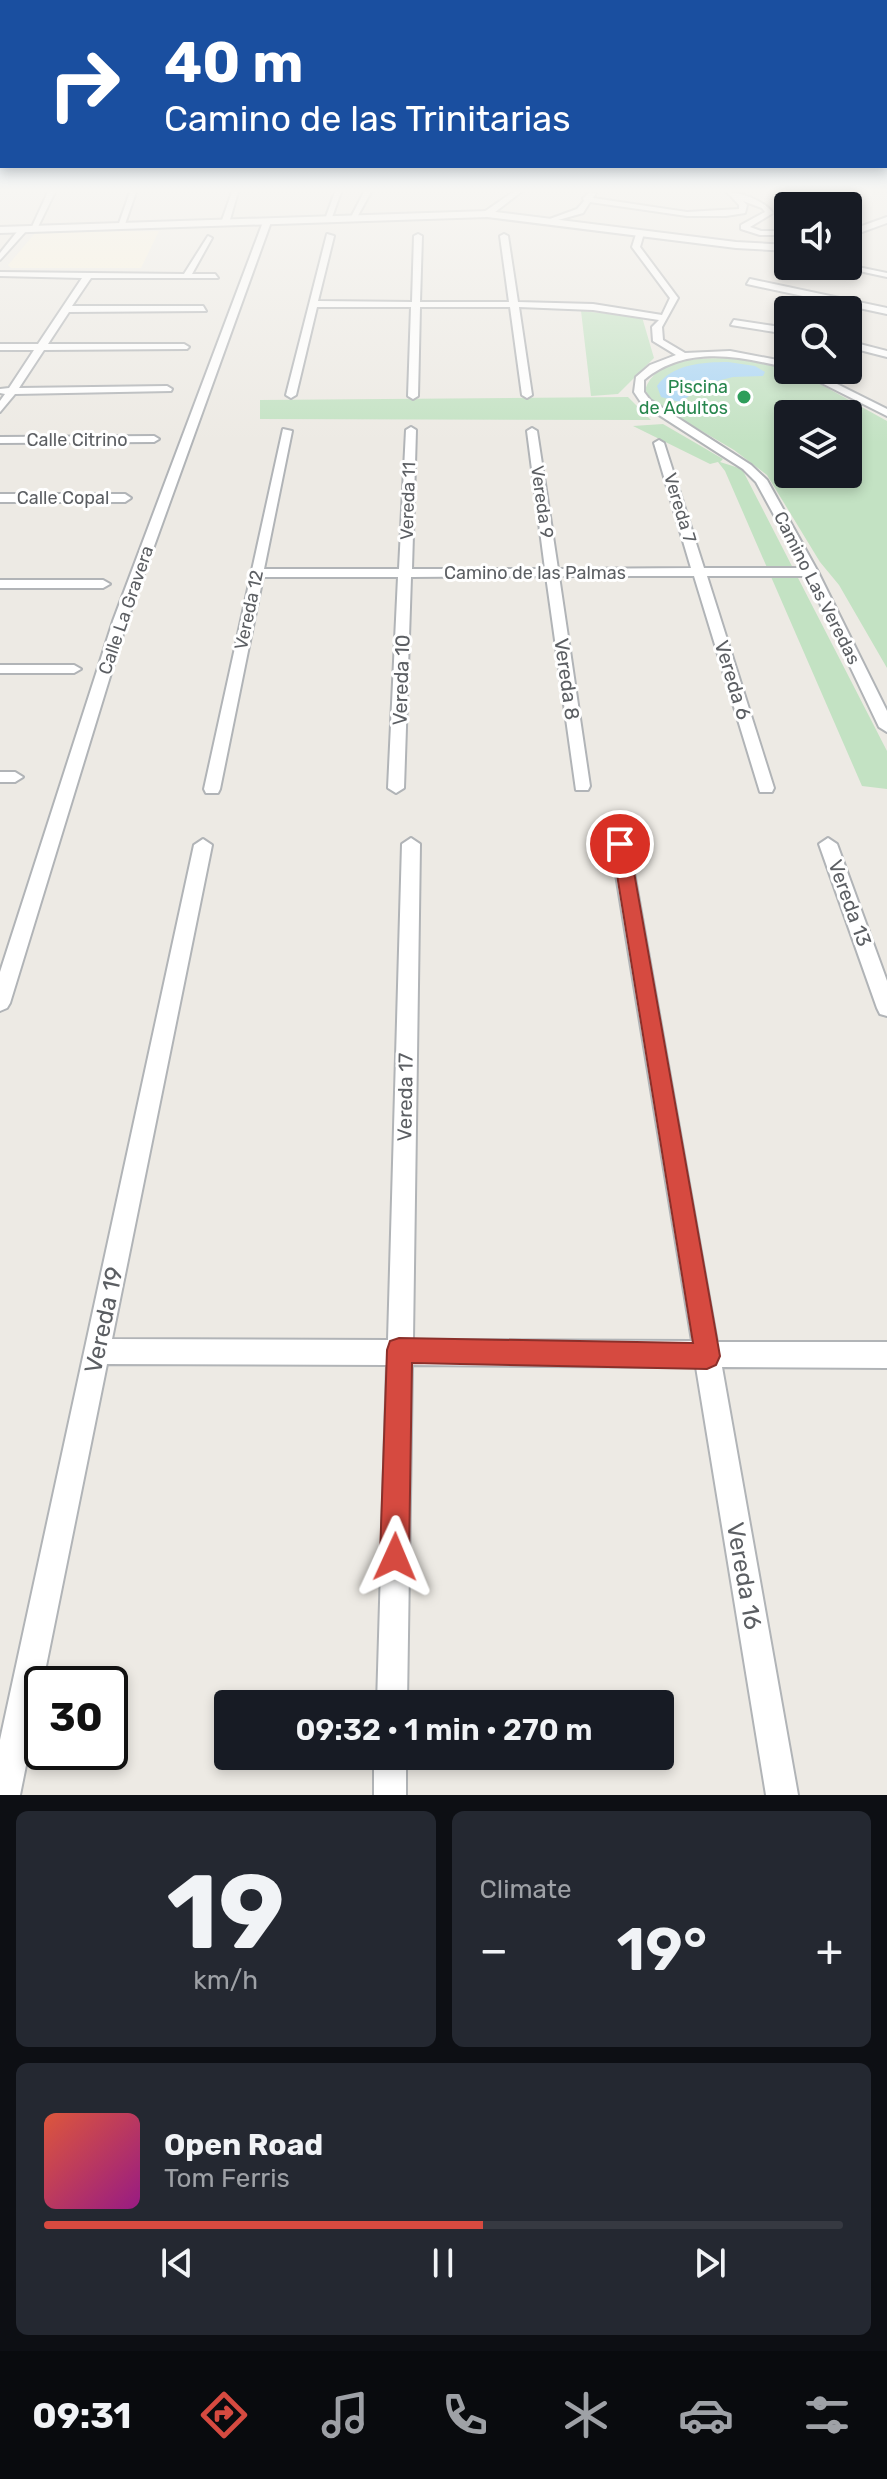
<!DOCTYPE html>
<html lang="en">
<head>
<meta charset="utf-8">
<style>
	body { margin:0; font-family:Rubik,sans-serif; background:#242831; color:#f1f3f6; height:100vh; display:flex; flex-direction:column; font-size:30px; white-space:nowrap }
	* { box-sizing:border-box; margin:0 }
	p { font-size:26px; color:#9ea1a6 }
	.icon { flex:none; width:44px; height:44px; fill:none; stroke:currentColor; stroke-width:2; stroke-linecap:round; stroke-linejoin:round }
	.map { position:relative; height:1795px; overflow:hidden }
	.side { display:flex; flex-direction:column; gap:16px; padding:16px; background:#0d0f14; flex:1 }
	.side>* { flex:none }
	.hud { position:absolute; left:0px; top:0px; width:888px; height:168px; box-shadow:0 4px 12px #0003; background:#1a4fa0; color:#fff; overflow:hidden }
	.fabs { position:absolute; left:774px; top:192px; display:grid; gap:16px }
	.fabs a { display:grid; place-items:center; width:88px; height:88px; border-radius:8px; background:#171b24; box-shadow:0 4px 12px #0003; font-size:40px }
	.speed { position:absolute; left:24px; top:1666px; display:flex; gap:16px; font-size:40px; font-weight:700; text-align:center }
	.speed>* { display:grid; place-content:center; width:104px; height:104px; border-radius:50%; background:#171b24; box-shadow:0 4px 12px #0003; line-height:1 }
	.speed .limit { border:4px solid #111; border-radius:12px; background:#fff; color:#111 }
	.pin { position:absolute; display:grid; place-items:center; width:68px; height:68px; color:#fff; margin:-34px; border:4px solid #fff; border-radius:50%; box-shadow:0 2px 8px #0007 }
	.me { position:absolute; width:88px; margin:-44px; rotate:1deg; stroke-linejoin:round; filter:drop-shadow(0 0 6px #0008) }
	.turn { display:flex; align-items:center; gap:28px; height:168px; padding:0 32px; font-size:36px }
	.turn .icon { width:104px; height:104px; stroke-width:2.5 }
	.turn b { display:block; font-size:56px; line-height:68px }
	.big { font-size:60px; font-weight:600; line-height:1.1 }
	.side .card { flex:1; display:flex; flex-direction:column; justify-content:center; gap:12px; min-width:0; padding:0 28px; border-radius:12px; background:#242831 }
	.side .dial { align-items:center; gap:0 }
	.dial b { font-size:104px; line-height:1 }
	.song { display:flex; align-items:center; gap:24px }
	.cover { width:96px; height:96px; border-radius:12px; background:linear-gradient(135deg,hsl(10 70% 55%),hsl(310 70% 35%)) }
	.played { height:8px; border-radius:4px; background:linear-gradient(90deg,#d64a40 55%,#363941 55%) }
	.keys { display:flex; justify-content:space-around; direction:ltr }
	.heat { display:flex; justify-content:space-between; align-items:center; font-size:44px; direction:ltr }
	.side .tiles { flex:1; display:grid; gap:16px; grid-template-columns:1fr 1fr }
	.card:last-child { grid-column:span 2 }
	.trip { position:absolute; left:214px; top:1690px; width:460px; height:80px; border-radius:8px; background:#171b24; box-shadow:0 4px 12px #0003; font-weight:600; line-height:80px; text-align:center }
	.menu { display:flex; height:128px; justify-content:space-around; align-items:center; background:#090b0e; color:#9ea1a6 }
	.menu .icon { width:56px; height:56px }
	.menu .selected { color:#d64a40 }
	.menu b { font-size:36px; color:#f1f3f6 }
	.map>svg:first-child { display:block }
	.commercial { fill:#faf2dc }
	.green { fill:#c3e2c3; fill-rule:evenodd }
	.water { fill:#abd6f5 }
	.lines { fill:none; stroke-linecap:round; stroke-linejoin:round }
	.street-casing { stroke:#b1b4b7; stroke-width:4 }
	.secondary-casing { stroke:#b3b6ba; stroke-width:4 }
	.street { fill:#fff; fill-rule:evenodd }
	.secondary { fill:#fff; fill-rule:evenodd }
	.route { fill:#d64a40; stroke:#8b302a; stroke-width:2 }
	.leisure-dot { fill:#2e9e5b; stroke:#fff; stroke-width:3 }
	.labels { text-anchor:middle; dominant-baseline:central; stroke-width:6; stroke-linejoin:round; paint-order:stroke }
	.far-leisure-label { font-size:18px; fill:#27864d; stroke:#fff; text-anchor:end }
	.far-street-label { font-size:18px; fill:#5c5f63; stroke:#fff }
	.street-label { font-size:20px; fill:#5c5f63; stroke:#fff }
	.near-street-label { font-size:24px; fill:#5c5f63; stroke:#fff }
</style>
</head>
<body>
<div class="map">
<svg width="887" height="1795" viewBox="0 0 887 1795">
	<rect width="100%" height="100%" fill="#edeae4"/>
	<!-- commercial -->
	<path class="commercial" d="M159,231L141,268H11L8,265L36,232Z"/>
	<!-- green -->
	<path class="green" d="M581,311L642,317L654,358L618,394L591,396Z
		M726,358L756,361L802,374L887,421V668L839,585L820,562L767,475L734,450L654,403L645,390C656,357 697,359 726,358ZM788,414H848V474H788Z
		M628,397L651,420L260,419V400Z
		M663,424L723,459L720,462L742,469L887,751V789L862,786L725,471L718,462L710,464L633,426Z"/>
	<!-- water -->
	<path class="water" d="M728,362L755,366L765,372L763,376L733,377L709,383L680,402L661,397L657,386C672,364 703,362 728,362Z"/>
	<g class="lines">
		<defs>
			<path id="street" d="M48,192H55L37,229L30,231Z
				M130,192H136L124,227L117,229Z
				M232,192H238L229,223L225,225L221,223Z
				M335,192H341L331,220L324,222Z
				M364,192H371L355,221H349Z
				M513,192H521L490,216H484V212Z
				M590,192L596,193L593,198L687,212L739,209V205L727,192C740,192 765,201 773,213L750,227L761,231H788V235H760L741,229V225L765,212L762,208L743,201L747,205L745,213L726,216H687L590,202L583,213L551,222L547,220L577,209L584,201L583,198Z
				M267,220L271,222L127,621L10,1003L7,1008L0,1011V972L113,621L263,222Z
				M848,224L863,227L864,229L860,231L848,228Z
				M20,228L27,230L0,260V253Z
				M637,231L644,233L640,247L678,298L662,327L663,340L685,353L730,351L788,362V368C739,356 686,345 644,380V392L650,400L751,465L767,480L818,572L887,711V732L879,727L807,576H707L774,788L772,792H760L694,576H559L590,786L588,790H576L546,576L411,577L404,788L396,793L388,788L398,577H263L220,789L218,793H206L204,789L283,429L292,431L264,569H399L406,430L411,427L416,430L412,569H545L527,431L532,428L537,431L558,569L691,568L654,443L659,440L664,443L704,568H803L756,482L743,469L642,404L634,392L636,377L650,365L676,355L653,341L652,327L659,320L593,310L519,307L532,395L527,398L522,395L510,307H420L418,396L413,399L408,396L411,307H317L296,395L291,398L286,395L327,234L334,236L318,301L412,302L414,236L418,234L422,236L420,302H509L500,236L504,234L508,236L518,302L593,304L662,315L670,298L632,247Z
				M208,236L212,238L192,274H215L218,278H91L72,306H203L206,311L69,312L48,344H184L189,347L187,349L44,350L19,388L167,386L172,389L171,391L15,394L0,412V401L5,394L0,393V389L9,388L34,350H0V344H38L82,278L0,276V272L184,274Z
				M848,265L887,273V277L836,266Z
				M750,279L887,308V314L747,284Z
				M734,320L788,328V334L731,325Z
				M848,341L887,351V357L848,347Z
				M796,370H809L887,409V416Z
				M0,437L154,436L159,439L154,442L0,443Z
				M0,494H125L131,498L125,502H0Z
				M0,580H103L110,584L103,588H0Z
				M0,665H74L81,669L74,673H0Z
				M0,772H15L23,777L15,782H0Z
				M411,838L420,844L413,1340L692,1341L611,844L620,838L629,844L717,1342H887V1368L722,1367L798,1795H766L696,1367L412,1365L407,1704H377L387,1365L107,1364L20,1795H0V1740L194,845L203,839L212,845L112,1339L388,1340L402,844Z
				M828,838L837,844L887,981V1016L880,1014L877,1008L819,844Z
				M374,1756H406V1795H374Z"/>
			<path id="secondary" d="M487,211L736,242L788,245V251L736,248L487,217L0,233V227Z
				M887,217V223L848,237V231Z"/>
		</defs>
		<!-- street casing -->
		<use href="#street" class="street-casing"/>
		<!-- secondary casing -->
		<use href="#secondary" class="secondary-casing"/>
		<!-- street -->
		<use href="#street" class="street"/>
		<!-- secondary -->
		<use href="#secondary" class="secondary"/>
	</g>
	<!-- sky -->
	<linearGradient id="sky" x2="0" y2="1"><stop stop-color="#8fc2ed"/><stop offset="0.43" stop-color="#f7f6f3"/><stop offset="1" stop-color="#f7f6f3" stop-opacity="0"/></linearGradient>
	<rect width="887" height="443" fill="url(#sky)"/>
	<!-- route -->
	<path class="route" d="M620,838L629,844L720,1356L716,1365L707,1369L412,1363L409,1557L405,1567L395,1571L385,1567L380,1557L387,1350L390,1341L399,1338L693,1343L612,844Z"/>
	<!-- markers -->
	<circle class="leisure-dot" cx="744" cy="397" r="8"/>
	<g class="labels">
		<!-- far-leisure labels -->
		<g class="far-leisure-label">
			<text x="728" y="387">Piscina<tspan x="728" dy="21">de Adultos</tspan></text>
		</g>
		<!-- far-street labels -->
		<g class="far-street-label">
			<text x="77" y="440">Calle Citrino</text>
			<text x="63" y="498">Calle Copal</text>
			<text transform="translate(408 501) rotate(-88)">Vereda 11</text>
			<text transform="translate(542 502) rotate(82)">Vereda 9</text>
			<text transform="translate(680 508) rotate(73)">Vereda 7</text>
			<text x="535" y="573">Camino de las Palmas</text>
			<text transform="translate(817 588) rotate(63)">Camino Las Veredas</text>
			<text transform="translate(126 610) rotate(-71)">Calle La Gravera</text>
			<text transform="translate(249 610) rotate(-78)">Vereda 12</text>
		</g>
		<!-- street labels -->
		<g class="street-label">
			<text transform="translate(567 679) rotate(82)">Vereda 8</text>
			<text transform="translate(401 680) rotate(-88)">Vereda 10</text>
			<text transform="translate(733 680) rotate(73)">Vereda 6</text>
			<text transform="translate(850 903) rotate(70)">Vereda 13</text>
			<text transform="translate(405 1097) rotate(-89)">Vereda 17</text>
		</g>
		<!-- near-street labels -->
		<g class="near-street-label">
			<text transform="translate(104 1320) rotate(-78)">Vereda 19</text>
			<text transform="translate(744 1576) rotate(80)">Vereda 16</text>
		</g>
	</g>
</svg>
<div class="fabs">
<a><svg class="icon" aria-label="sound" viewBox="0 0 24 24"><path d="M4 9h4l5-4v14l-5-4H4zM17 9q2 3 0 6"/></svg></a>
<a><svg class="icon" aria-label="search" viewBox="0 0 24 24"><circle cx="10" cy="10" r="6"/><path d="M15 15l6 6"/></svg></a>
<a><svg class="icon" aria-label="layers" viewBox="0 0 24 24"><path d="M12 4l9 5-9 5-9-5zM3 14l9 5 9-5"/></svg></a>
</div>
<div class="speed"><div class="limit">30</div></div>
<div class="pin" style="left:620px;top:844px;background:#d93025"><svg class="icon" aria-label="arrive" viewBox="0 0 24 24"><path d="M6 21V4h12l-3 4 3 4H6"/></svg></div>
<svg class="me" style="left:395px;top:1557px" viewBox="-20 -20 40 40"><path d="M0-17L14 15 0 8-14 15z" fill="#d64a40" stroke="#fff" stroke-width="4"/></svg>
<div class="trip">09:32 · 1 min · 270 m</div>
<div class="hud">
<div class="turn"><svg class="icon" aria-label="right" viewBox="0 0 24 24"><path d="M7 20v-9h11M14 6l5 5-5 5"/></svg><div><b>40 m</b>Camino de las Trinitarias</div></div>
</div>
</div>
<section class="side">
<div class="tiles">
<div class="card dial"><b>19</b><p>km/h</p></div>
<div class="card"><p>Climate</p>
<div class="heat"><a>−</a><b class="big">19°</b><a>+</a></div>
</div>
<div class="card">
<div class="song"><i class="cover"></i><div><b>Open Road</b><p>Tom Ferris</p></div></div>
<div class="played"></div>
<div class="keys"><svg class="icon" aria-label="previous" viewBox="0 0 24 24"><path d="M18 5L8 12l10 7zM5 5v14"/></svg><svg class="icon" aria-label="pause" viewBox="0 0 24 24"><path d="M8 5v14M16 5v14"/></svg><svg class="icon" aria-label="next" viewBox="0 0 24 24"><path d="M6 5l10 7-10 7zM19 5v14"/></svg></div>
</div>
</div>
</section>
<nav class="menu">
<b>09:31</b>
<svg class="icon selected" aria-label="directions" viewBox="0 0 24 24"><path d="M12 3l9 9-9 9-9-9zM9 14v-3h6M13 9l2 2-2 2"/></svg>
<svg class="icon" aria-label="music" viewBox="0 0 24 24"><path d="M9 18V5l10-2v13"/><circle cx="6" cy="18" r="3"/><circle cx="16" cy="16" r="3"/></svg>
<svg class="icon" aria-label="phone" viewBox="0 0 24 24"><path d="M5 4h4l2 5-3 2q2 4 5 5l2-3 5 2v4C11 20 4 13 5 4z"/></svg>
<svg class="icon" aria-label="climate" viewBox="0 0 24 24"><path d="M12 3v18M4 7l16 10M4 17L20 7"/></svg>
<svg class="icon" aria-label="car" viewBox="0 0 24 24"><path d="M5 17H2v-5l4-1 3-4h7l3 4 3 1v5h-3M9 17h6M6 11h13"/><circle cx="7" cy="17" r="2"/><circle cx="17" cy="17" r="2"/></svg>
<svg class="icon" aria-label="filters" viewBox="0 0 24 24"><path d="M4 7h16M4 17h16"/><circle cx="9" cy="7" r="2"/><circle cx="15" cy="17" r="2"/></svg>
</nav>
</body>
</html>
